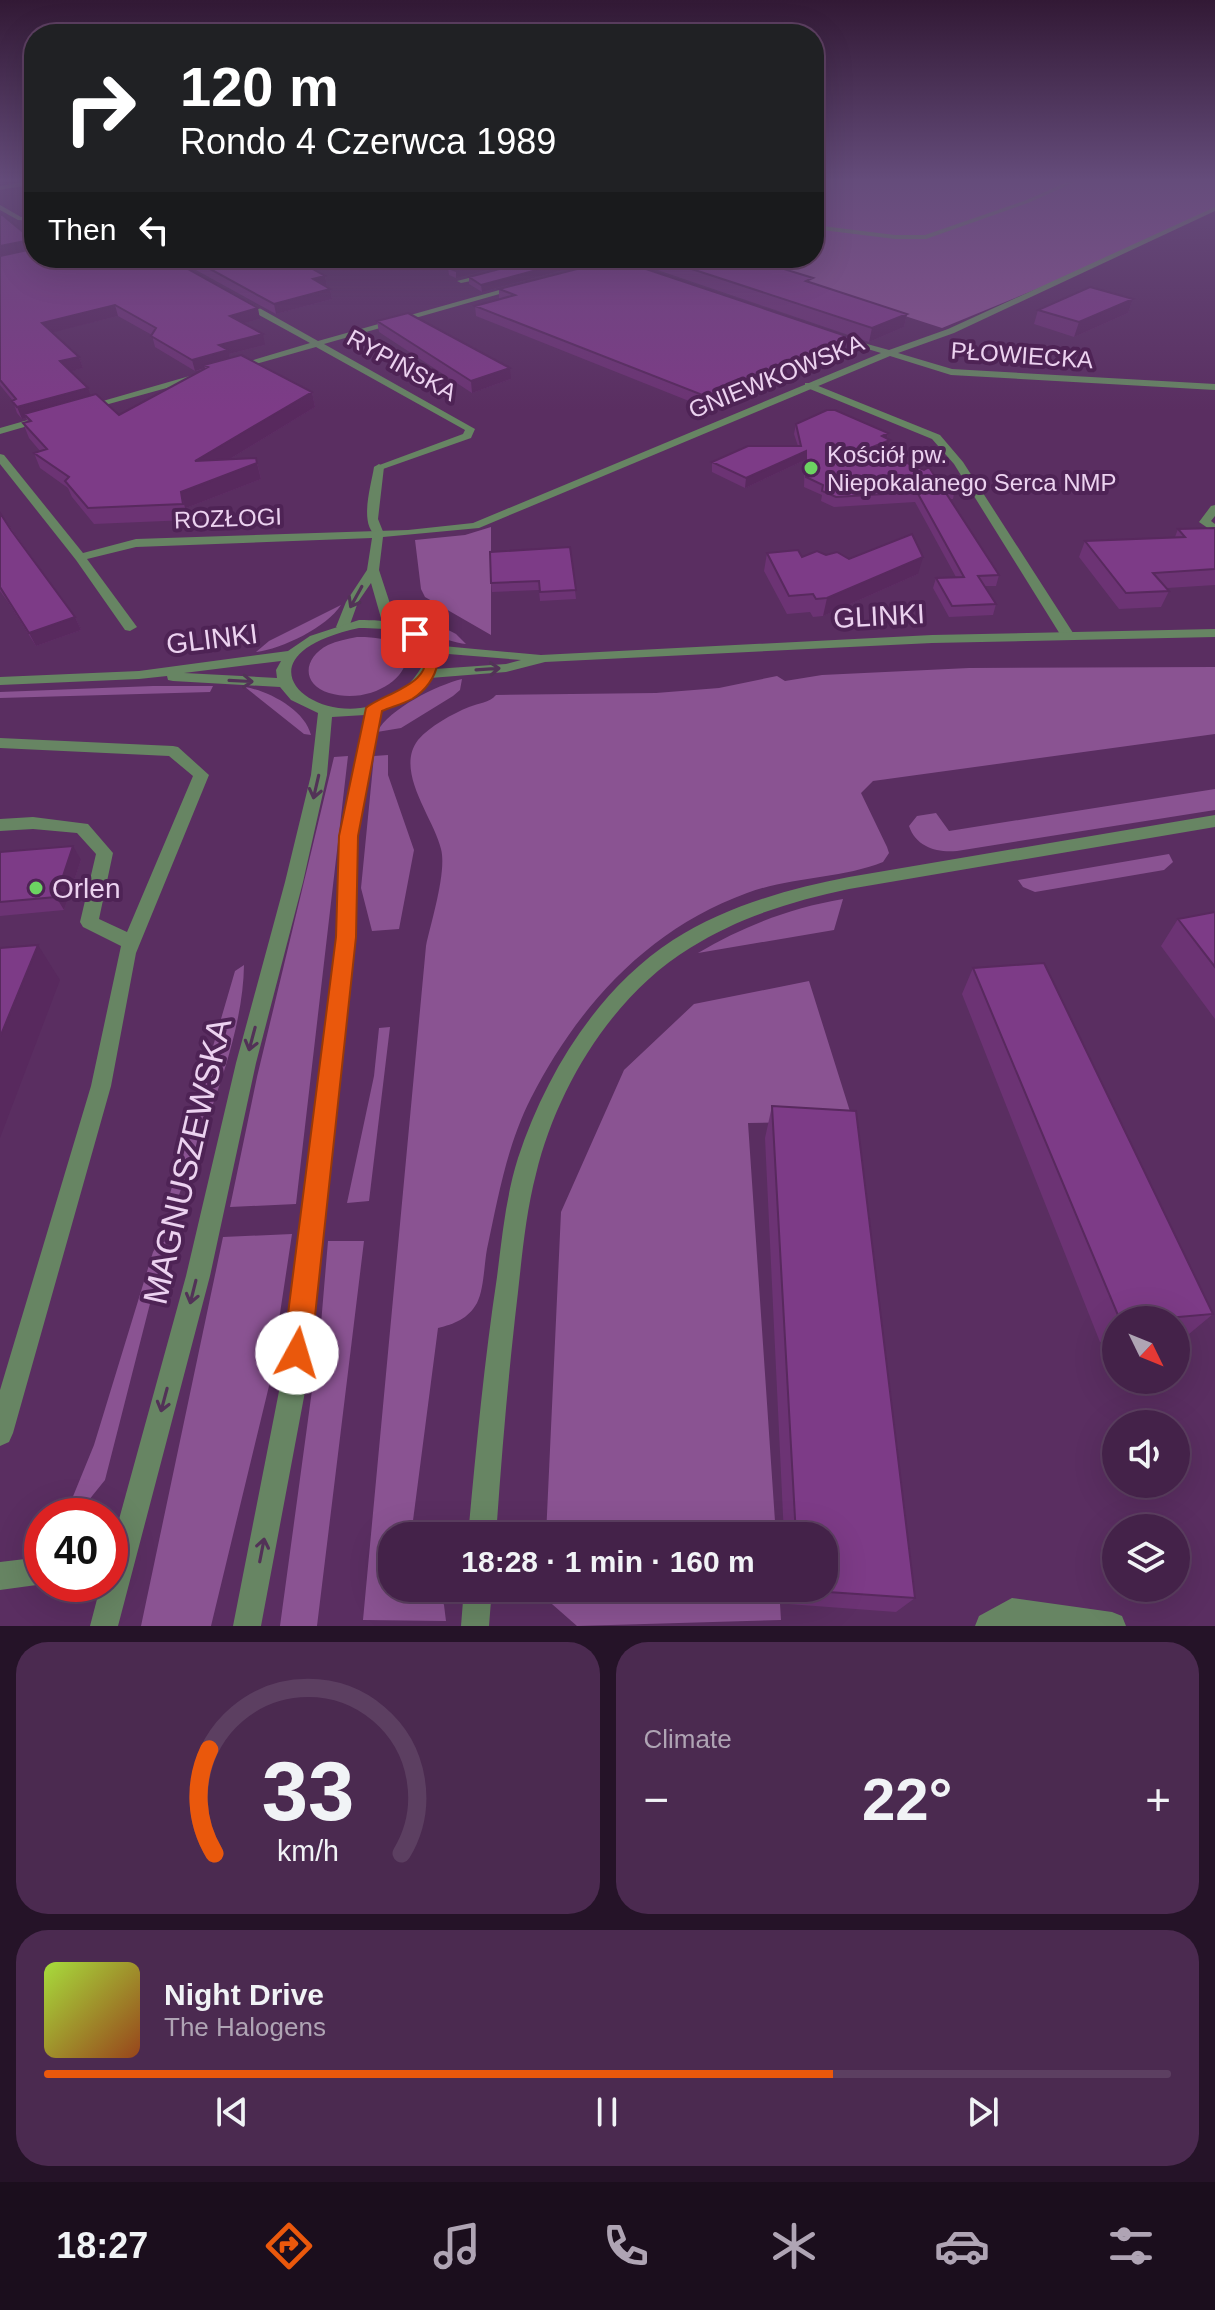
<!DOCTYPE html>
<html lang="en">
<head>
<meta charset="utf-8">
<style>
	body { margin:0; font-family:Helvetica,sans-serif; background:#4b2a50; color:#f1f3f6; height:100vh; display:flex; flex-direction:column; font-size:30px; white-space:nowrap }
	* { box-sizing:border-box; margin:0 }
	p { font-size:26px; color:#afa4b4 }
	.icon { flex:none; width:44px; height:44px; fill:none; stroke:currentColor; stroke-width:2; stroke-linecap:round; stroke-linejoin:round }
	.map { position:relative; height:1626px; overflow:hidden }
	.panel { display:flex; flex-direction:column; gap:16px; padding:16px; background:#251328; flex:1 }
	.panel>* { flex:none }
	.banner { position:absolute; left:24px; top:24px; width:800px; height:244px; border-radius:32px; box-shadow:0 8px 32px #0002,0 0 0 2px #5c3f61; background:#202124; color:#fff; overflow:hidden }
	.needle { width:52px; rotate:133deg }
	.tools { position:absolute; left:1102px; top:1306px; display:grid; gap:16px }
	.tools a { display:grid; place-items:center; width:88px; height:88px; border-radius:50%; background:#442249; box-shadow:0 8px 32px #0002,0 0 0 2px #5c3f61; font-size:40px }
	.speed { position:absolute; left:24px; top:1498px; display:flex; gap:16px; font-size:40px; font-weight:700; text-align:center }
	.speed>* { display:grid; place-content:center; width:104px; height:104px; border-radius:50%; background:#442249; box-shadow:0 8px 32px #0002,0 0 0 2px #5c3f61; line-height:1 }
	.speed .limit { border:12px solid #d22; background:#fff; color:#111 }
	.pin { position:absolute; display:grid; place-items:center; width:68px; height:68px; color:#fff; margin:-34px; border-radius:16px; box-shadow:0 4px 12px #0006 }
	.me { position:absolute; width:88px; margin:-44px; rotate:6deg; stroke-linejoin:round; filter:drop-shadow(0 0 6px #0008) }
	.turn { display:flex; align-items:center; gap:28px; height:168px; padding:0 24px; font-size:36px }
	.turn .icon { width:104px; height:104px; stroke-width:2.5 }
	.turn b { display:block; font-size:56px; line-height:68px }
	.then { display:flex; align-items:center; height:76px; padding:0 24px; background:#0003; gap:16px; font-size:30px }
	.big { font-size:60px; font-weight:800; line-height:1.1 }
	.panel .card { flex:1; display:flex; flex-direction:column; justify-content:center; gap:12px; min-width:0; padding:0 28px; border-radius:32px; background:#4b2a50 }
	.panel .dial { align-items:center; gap:0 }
	.dial svg { height:208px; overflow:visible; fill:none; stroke:#5c3f61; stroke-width:7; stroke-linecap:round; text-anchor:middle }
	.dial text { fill:#f1f3f6; stroke:none }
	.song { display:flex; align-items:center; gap:24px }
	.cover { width:96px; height:96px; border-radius:12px; background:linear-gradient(135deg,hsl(80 70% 55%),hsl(20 70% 35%)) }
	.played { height:8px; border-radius:4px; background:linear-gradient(90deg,#ea580c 70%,#5c3f61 70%) }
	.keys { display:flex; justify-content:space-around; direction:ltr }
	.heat { display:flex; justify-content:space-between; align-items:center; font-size:44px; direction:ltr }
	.panel .tiles { flex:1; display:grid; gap:16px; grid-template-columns:1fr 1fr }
	.card:last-child { grid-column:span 2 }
	.trip { position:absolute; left:378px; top:1522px; width:460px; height:80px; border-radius:32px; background:#442249; box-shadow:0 8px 32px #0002,0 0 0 2px #5c3f61; font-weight:800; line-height:80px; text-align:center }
	.dock { display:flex; height:128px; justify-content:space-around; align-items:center; background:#1b0e1d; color:#afa4b4 }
	.dock .icon { width:56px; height:56px }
	.dock .active { color:#ea580c }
	.dock b { font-size:36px; color:#f1f3f6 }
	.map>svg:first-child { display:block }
	.green { fill:#8a5392 }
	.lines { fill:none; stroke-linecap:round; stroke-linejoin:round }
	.service { fill:#678563; fill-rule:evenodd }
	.pedestrian { fill:#678563; fill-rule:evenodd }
	.minor { fill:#678563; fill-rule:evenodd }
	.tertiary { fill:#678563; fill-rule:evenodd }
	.wall { fill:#6c3374; fill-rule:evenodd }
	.shaded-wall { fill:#58295e }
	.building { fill:#7d3b87; stroke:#58295e; stroke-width:2 }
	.oneway { stroke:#523257 }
	.route { fill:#ea580c; stroke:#983908; stroke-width:2 }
	.poi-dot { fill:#6cd362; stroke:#4e2355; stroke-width:3 }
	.labels { text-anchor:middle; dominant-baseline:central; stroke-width:8; stroke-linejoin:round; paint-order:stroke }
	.far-street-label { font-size:24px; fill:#ecd2f0; stroke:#4e2355 }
	.far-poi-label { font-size:24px; fill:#ecd2f0; stroke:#4e2355; text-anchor:start }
	.street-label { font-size:28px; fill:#ecd2f0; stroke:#4e2355 }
	.poi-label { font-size:28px; fill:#ecd2f0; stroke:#4e2355; text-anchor:start }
	.near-street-label { font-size:34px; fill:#ecd2f0; stroke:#4e2355 }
</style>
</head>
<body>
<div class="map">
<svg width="1215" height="1626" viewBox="0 0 1215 1626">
	<rect width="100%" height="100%" fill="#5a2e61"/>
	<!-- green -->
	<path class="green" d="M814,182H1215V209L1061,279L942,328L726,258H814Z
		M491,527V635L425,597L421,589L415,540L465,535Z
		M396,603L456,634L466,644C446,642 402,624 396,603Z
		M341,605C327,627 282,649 256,652L269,641Z
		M357,637C451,636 391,712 329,693C301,684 303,658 328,645C337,641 347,639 357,637Z
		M1215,667V734L873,781L861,793L887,847L889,853L883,862C840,879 790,877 747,893C648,929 578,1006 531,1098C507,1145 498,1198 487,1249C484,1265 484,1289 477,1303C468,1319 454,1324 438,1328L411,1536H392V1588H437L444,1605L446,1621L363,1620L426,946C431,922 447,872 441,849C434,818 394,771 418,740C430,726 452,714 469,707C479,703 489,703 496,695L656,693L719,688L777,676L785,681L822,675L969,668Z
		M462,679L460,690L453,696L401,728L377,732C389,709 437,685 462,679Z
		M153,686H213L210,692L0,698V692Z
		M245,687C269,691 305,710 311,735L304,734Z
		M388,755V775L414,850L399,929L372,931L361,888L374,756Z
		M348,756L296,1204L230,1207L257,1077L334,757Z
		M1215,789V810L957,851C937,853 916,847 909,826L917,816L936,813L949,831Z
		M1169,854L1173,862L1164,870L1035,892L1023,887L1018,880Z
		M843,899L834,930L698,953C744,926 790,908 843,899Z
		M244,965C243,1043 200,1135 174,1209L169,1210V1197L235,971Z
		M809,981L853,1121L748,1123L776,1536H546L561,1212L624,1070L694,1004Z
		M390,1027L369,1201L347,1203L374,1076L379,1028Z
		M292,1234L269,1386L211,1626H141L223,1237Z
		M166,1241L105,1480L80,1511L65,1516L94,1445L153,1252L157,1245Z
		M328,1241H364L317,1626H280L321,1324Z
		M544,1588H779L781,1620L577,1626L544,1597Z"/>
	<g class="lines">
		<!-- service -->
		<path class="service" d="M0,205L21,217H34V221L18,220L0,210Z
			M488,273L491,277L461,283L457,281Z
			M805,383H811L940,435L963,462L1075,636L1073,639H1063L954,464L932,439L805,387Z
			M379,464L384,467L378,519L384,534L378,537C358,526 371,487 374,467Z
			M1215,505V516L1211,521L1215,524V533L1199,522L1211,506Z
			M0,738L173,746L178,747L209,775L136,953L111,1086L13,1433L9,1442L0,1446V1390L91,1086L121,946L83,927L80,922L96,854L77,833L33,829L0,831V819L33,817L88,824L113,853L99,919L127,932L193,776L169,756L0,748Z
			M42,1557V1584H44L0,1590V1562Z
			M1012,1598L1112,1612L1122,1616L1126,1626H975L979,1616Z"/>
		<!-- pedestrian -->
		<path class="pedestrian" d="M1067,182H1075L1028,203L926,239H895L814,229V225L895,235H925L1024,201Z"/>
		<!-- minor -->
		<path class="minor" d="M23,182L34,184L0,190V186Z
			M1215,207V211L954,333L898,353L952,369L1215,384V390L951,375L890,356L479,528L383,537L379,570L397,625L390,629L383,625L371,583L358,602L348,630L343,631L336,627L346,602L367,570L372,538L136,547L87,559L137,627L130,631L125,630L76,560L0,464V454L4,455L83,553L136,539L408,530L473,523L881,353L831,338V334L889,350L948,329Z
			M600,258H611L635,267L628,269Z
			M517,285L524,287L324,344L475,429L471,438L383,469L374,467L463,434L465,430L316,347L234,370L230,367L310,343L239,304V300H245L318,341Z
			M200,373L205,376L203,378L87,410L82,407Z
			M42,416L45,417V421L0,434V428Z
			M1215,815V827L849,889C793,901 739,917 690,948C613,995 557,1087 536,1174C524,1220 521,1270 515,1318C507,1390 501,1463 496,1536H468C476,1450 484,1363 497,1277C502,1237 506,1196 518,1158C546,1073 598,989 673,940C726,906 788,889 849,877Z
			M464,1588H492L489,1626H461Z"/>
		<!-- tertiary -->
		<path class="tertiary" d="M359,620C386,620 415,622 432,645L541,655L932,635L1215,629V637L932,643L545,662L506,672L430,678L415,695L380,712L356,836L355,937L307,1381L261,1626H233L281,1381L337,937L340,836L365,715L332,717L327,775L303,882L256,1063L210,1276L118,1626H90L101,1584H110V1552L186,1276L236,1063L285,882L311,775L318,713L291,700L280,687L173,681L168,680L167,676L139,679L0,685V677L139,671L288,651L310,636ZM359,628C388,628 415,630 425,661C369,770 197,663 359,628ZM436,653L521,660L506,664L435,669L439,661ZM281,661L276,670L277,678L184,673Z"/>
	</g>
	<!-- wall -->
	<path class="wall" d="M0,213L34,241V258L260,319L244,323L265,345L229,354L230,358L312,392L315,407L228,460L256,458L261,479L186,508L188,520L94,524L72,497L68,488L40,468L34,453L40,451L29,438L23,423L28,422L26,418L22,419L17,413L13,401L0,385ZM118,316L152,335L155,347L195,371L205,369L119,415L91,396L70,371L83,368L79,357L52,332Z
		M174,258H293L325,276L327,286L330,289L332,299L276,314Z
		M489,258L456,278L449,275L448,268Z
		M634,258H702L732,267L813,283L907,314L904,327L869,342L634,262Z
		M593,262L482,292L469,284V277Z
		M499,289L853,349L709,409L476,316L475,306L499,299Z
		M1133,299L1128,313L1074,337L1034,324L1038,310Z
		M377,321L511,379L472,393L379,332Z
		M796,424L888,433L887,438L890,440L888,449L881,452L939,483L955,489L953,499H950L999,575L996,586H985L996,604L993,615L949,617L933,588L936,578L956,577L915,502L834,507L821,501L822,495L804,487L805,460L745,488L712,472V462L798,446L794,434Z
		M0,513L75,617L81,630L36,646L8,602L0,591Z
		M1215,528V585L1167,588L1169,591L1161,607L1119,609L1079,557L1085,541L1175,537L1178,529Z
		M570,547L576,599L540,601L539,590L492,592L491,583Z
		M767,553L802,557L826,555L918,574L823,616L813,617L810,612L787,614L764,571Z
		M0,852L81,860L64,910L0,916Z
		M1215,912V1019L1161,946L1178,919Z
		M973,968L1213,1314L1189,1334L1176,1335V1320H1116V1341L1100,1342L962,994Z
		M772,1106L915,1598L896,1612L788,1604L787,1588H824V1536H784L765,1138Z"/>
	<!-- shaded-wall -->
	<path class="shaded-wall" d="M30,240L33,250L0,257V246Z
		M506,258H530L456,278V271Z
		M581,258H593V262L482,292L481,285Z
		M325,276L327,286L313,279Z
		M330,289L332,299L276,314L274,304Z
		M1133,299L1128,313L1074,337L1079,322Z
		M115,305L118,316L46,334L42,323Z
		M258,308L260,319L233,326L230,316Z
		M907,314L904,327L869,342L872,328Z
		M263,334L265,345L229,354L231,361L204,365L205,368L195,371L192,360L219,345Z
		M855,339L853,349L709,409L710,398Z
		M79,357L83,368L64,373L60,361Z
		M510,368L511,379L472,393L471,381Z
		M88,388L92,400L24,414L26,418L22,419L17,407Z
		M312,392L315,407L200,477L195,461Z
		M888,433L886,442L890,440L888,449L869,458L870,448L882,436Z
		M806,451L805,460L745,488L746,478Z
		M257,463L261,479L186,508L188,520L181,492Z
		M923,557L918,574L823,616L827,598Z
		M75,617L81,630L36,646L29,633Z
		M73,846L81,860L64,910L56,897Z
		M38,945L60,980L0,1138V1037Z"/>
	<!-- building -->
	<path class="building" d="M0,213L34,241V258H168L258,308L230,316L263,334L219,345L228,350L192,360L151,336L156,328L115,305L42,323L79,357L60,361L88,388L17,407L12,401L16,399L0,380V256L33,249L34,243L30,240L0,246Z
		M190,258H293L325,276L313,279L330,289L274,304Z
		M489,258H506L456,271L448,268Z
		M542,258H581L481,285L469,277Z
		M658,258H702L732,267L755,260L813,278L806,281L907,314L872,328Z
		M616,259L855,339L710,398L475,306L515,295L499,289Z
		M1090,287L1133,299L1079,322L1038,310Z
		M408,313L510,368L471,381L377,321Z
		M241,355L312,392L195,461L256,458L257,463L181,492L183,504L88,508L65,481L69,477L34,453L47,449L23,423L31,421L24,414L96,394L119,415L208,367L204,365Z
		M827,410H835L888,433L882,436L890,440L870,448L924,470L929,467L939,483L955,489L944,490L999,575L978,576L996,604L952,606L936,578L964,577L917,492L836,497L822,491L823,485L806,477V451L746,478L712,462L748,446H801L796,424Z
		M0,513L11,530L75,617L29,633L0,587Z
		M1215,528V569L1153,573L1169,591L1126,593L1085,541L1185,537L1178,529Z
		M912,534L923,557L827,598L816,599L813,594L789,596L767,553L798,550L802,557L817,551L826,555L837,552L849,559Z
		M570,547L576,590L540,592L539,581L491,583L490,552Z
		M73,846L56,897L0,902V852Z
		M1215,912V967L1178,919Z
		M38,945L0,1037V948Z
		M1044,963L1213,1314L1144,1320H1120L973,968Z
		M772,1106L856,1111L915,1598L799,1590V1588H824V1536H796Z"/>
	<!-- one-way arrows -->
	<defs><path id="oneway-shaft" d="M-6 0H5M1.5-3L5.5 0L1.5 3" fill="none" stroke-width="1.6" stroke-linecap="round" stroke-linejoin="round" transform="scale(2)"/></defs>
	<g class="oneway">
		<use href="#oneway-shaft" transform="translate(356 597) rotate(119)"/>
		<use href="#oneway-shaft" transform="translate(488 669) rotate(-4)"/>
		<use href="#oneway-shaft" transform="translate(241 681) rotate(3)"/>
		<use href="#oneway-shaft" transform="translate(316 787) rotate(103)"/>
		<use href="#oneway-shaft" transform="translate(252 1039) rotate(105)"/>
		<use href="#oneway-shaft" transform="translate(193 1292) rotate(104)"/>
		<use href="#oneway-shaft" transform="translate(164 1400) rotate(105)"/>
		<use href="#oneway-shaft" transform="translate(262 1550) rotate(-79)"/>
	</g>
	<!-- sky -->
	<linearGradient id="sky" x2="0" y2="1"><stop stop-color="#321935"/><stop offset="0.44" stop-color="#654c7b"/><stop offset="1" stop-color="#654c7b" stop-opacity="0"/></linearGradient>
	<rect width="1215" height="410" fill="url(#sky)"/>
	<!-- route -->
	<path class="route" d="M415,630C452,642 439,683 412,699C403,704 391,707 382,711L358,836L356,937L311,1353L307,1363L297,1367L287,1363L283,1353L336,937L339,836L366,708C379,695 442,682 421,649C417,644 412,639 408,634Z"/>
	<!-- markers -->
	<g class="poi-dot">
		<circle cx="811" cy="468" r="8"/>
		<circle cx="36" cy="888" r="8"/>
	</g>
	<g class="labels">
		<!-- far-street labels -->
		<g class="far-street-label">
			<text transform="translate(1022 355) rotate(4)">PŁOWIECKA</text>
			<text transform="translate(402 365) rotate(29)">RYPIŃSKA</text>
			<text transform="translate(776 376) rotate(-22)">GNIEWKOWSKA</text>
			<text transform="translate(228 518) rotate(-2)">ROZŁOGI</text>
		</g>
		<!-- far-poi labels -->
		<g class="far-poi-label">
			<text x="827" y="454">Kościół pw.<tspan x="827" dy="28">Niepokalanego Serca NMP</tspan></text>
		</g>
		<!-- street labels -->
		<g class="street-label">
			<text transform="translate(879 616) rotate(-3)">GLINKI</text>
			<text transform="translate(212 639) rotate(-7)">GLINKI</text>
		</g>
		<!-- poi labels -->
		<g class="poi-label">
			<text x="52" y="888">Orlen</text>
		</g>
		<!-- near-street labels -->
		<g class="near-street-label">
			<text transform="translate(187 1161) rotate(-77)">MAGNUSZEWSKA</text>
		</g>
	</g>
</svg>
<div class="tools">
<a><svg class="needle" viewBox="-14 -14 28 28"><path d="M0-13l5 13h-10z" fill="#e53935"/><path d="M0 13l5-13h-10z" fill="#afa4b4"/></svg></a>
<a><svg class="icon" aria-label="sound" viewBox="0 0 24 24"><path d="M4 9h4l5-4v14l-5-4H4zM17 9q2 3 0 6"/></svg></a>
<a><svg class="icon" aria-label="layers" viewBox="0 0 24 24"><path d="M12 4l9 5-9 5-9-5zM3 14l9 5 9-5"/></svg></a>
</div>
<div class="speed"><div class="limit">40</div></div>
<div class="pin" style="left:415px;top:634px;background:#d93025"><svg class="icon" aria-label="arrive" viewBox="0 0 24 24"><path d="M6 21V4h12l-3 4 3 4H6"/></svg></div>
<svg class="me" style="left:297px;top:1353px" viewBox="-20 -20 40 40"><circle r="19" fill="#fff"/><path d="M0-13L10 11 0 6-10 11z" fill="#ea580c"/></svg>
<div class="trip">18:28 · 1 min · 160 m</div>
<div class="banner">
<div class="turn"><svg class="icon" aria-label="right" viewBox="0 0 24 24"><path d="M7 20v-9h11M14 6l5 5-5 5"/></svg><div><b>120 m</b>Rondo 4 Czerwca 1989</div></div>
<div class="then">Then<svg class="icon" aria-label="left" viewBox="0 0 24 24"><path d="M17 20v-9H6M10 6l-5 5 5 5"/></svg></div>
</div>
</div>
<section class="panel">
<div class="tiles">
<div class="card dial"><svg viewBox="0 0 100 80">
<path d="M14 69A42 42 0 1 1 86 69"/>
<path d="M14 69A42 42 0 0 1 12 29" stroke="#ea580c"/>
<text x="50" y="56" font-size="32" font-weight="700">33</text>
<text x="50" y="72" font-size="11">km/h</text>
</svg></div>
<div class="card"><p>Climate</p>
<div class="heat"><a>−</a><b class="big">22°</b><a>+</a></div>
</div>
<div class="card">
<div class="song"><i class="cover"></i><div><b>Night Drive</b><p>The Halogens</p></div></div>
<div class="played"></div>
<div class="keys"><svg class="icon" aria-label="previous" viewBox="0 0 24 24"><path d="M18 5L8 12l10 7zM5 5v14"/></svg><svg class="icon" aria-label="pause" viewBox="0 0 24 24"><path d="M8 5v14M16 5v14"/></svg><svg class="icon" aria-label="next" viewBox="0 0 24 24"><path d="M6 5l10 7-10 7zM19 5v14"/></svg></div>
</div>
</div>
</section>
<nav class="dock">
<b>18:27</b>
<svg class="icon active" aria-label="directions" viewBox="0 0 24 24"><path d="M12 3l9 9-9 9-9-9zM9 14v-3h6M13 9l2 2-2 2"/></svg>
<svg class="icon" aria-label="music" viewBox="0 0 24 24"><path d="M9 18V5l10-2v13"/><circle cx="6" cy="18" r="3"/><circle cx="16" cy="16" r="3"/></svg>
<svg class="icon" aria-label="phone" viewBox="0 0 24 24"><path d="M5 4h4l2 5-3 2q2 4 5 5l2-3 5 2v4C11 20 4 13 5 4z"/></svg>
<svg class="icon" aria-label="climate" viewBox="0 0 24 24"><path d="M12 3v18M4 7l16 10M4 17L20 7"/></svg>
<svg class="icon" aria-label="car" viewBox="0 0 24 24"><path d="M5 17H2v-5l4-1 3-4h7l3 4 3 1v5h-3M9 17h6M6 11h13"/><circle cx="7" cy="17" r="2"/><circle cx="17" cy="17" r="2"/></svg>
<svg class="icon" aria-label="filters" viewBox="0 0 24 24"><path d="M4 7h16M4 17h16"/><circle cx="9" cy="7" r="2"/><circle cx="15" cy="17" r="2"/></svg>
</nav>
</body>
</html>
